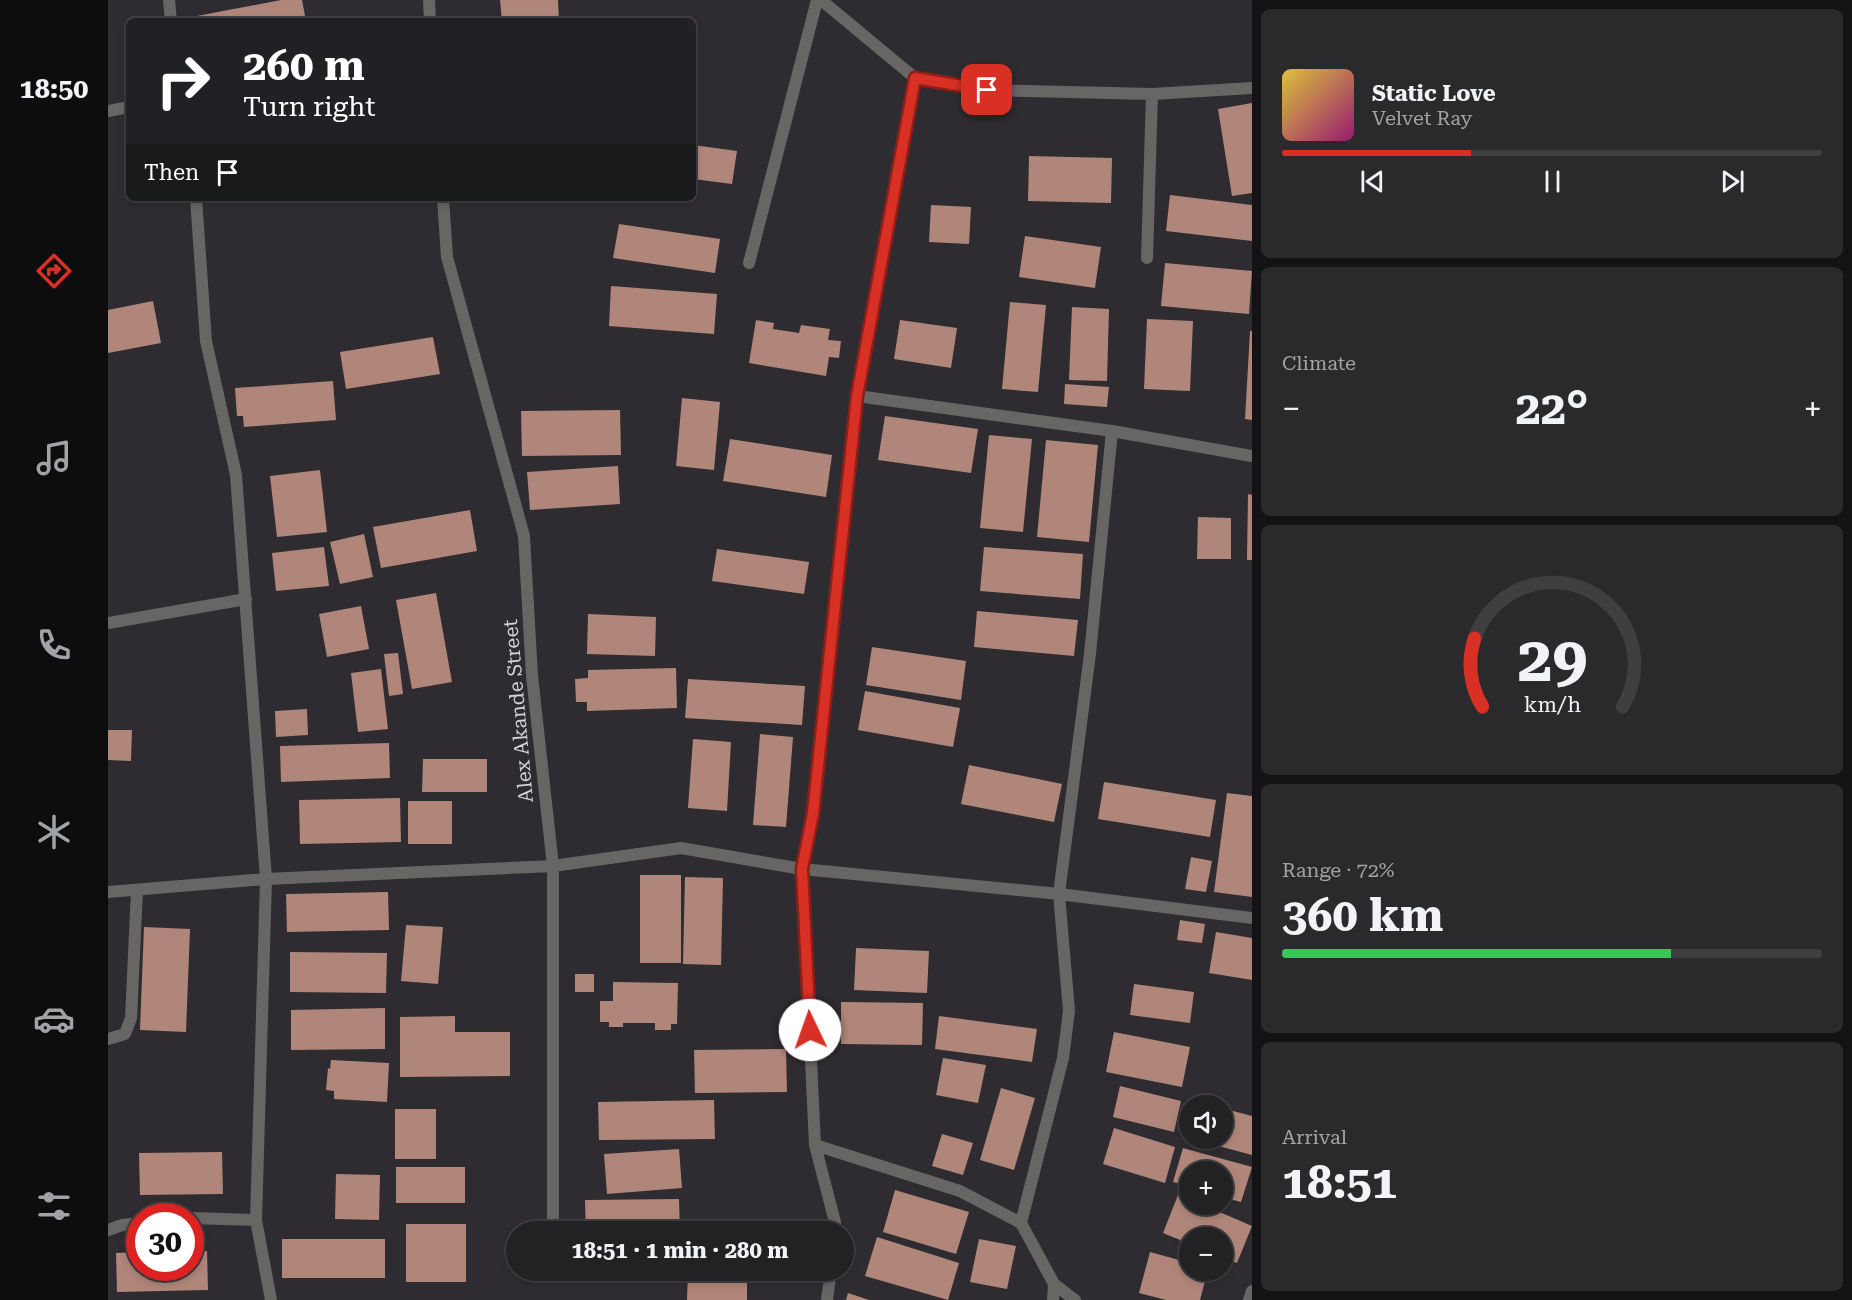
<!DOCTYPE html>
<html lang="en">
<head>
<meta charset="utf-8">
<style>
	body { margin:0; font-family:"Roboto Serif",serif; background:#2a292c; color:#f1f3f6; height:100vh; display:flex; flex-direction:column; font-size:22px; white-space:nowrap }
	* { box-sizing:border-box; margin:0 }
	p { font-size:20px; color:#a2a3a6 }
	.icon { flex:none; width:33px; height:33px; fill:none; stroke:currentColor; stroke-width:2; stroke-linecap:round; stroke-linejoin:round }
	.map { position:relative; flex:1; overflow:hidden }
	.drawer { display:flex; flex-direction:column; gap:9px; padding:9px; background:#131214; width:600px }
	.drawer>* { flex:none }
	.top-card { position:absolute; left:18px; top:18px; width:570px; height:183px; border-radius:9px; box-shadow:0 3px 9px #0003,0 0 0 2px #3f3e41; background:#202124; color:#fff; overflow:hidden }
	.buttons { position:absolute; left:1071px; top:1095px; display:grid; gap:12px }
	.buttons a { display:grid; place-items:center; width:54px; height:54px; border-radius:50%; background:#222124; box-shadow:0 3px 9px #0003,0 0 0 2px #3f3e41; font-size:30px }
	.speed { position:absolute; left:18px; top:1203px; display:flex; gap:12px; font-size:30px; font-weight:700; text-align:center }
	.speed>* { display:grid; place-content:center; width:78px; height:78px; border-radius:50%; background:#222124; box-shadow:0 3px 9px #0003,0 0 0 2px #3f3e41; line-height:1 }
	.speed .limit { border:9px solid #d22; background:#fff; color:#111 }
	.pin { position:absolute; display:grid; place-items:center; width:51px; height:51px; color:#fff; margin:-26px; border-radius:12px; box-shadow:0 3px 9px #0006 }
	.me { position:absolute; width:66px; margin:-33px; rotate:357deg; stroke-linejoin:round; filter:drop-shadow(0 0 4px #0008) }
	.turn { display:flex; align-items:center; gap:21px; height:126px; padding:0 18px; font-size:27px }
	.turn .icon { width:78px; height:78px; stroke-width:2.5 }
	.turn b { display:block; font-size:42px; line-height:51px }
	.then { display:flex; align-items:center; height:57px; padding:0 18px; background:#0003; gap:12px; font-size:22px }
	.big { font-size:45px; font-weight:700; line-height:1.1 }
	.drawer .widget { flex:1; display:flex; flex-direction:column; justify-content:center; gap:9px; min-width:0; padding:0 21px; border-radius:9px; background:#2a292c }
	.drawer .dial { align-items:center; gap:0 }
	.dial svg { height:156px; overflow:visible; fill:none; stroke:#3f3e41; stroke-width:7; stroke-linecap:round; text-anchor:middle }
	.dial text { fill:#f1f3f6; stroke:none }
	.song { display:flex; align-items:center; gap:18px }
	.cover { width:72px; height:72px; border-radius:9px; background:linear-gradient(135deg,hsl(50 70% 55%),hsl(320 70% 35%)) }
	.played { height:6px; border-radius:3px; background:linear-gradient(90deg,#d93025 35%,#3f3e41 35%) }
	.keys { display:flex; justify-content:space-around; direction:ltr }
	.heat { display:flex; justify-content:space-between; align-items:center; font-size:33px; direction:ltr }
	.charge { height:9px; border-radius:4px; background:linear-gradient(90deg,#34c759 72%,#3f3e41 0) }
	.trip { position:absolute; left:398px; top:1221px; width:348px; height:60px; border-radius:30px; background:#222124; box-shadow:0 3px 9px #0003,0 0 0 2px #3f3e41; font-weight:700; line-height:60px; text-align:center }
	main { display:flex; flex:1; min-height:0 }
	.menu { display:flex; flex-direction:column; width:108px; justify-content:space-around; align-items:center; background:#0e0d0e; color:#a2a3a6 }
	.menu .icon { width:42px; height:42px }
	.menu .selected { color:#d93025 }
	.menu b { font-size:27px; color:#f1f3f6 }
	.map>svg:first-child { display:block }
	.building { fill:#b0867a }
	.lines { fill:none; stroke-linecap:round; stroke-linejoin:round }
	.minor { stroke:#676664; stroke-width:12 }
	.route-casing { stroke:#8d1f18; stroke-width:15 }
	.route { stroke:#d93025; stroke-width:10 }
	.labels { text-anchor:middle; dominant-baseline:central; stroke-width:6; stroke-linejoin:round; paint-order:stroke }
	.street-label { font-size:20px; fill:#d5d4d6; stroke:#2e2c30 }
</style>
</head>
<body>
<main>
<nav class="menu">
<b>18:50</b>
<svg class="icon selected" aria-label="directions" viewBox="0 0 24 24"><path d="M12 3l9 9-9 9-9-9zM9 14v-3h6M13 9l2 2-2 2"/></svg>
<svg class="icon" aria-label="music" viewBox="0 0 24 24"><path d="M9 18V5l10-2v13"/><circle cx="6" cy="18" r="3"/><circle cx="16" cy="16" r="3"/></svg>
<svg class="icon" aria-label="phone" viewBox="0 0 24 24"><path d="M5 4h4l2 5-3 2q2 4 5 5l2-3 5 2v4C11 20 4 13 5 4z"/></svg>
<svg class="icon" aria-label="climate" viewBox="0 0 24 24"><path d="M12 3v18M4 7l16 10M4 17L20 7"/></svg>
<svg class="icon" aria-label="car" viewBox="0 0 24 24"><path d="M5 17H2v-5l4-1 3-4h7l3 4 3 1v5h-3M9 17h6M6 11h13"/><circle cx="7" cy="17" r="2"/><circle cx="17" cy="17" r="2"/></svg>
<svg class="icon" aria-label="filters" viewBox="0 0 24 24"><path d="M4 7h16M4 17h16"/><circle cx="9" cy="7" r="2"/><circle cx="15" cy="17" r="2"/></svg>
</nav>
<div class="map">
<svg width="1144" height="1300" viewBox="0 0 1144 1300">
	<rect width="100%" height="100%" fill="#2e2c30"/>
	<!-- building -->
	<path class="building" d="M173,0H194L198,21H90L89,16Z
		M392,0H450L451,21H394Z
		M1144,103V193L1124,196L1110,109Z
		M585,145L629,151L624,184L585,179Z
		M921,156L1004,158L1003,203L920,201Z
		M1062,195L1144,205V241L1058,231Z
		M823,205L863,207L861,244L821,242Z
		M511,224L612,239L607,273L505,258Z
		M917,236L993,247L987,288L911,277Z
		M1057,263L1144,271L1141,314L1053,306Z
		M503,286L609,294L606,334L501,326Z
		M45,301L53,343L0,353V310Z
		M902,302L938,305L930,392L894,389Z
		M964,307L1001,309L999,381L961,380Z
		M1039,319L1085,321L1082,391L1036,389Z
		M648,320L666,323L665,329L691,333L693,325L722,329L720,340L733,341L731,358L721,357L718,376L641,363Z
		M792,320L849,328L843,368L786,359Z
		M1142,331H1144V420L1137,419Z
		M325,337L332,374L238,389L232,352Z
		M225,381L228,420L136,427L135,416H129L127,388Z
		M957,384L1001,387L999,407L956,404Z
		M574,398L612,402L606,470L568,466Z
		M512,410L513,455L414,456L413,411Z
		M777,416L870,429L863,473L770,460Z
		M881,435L924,439L915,532L872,528Z
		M622,439L724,455L718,497L615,481Z
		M938,440L990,445L981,542L929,537Z
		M510,466L512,504L422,510L419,472Z
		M212,470L219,532L169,537L162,476Z
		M1140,494L1144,495V560H1139Z
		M362,510L369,551L273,568L265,527Z
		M1090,517L1123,518V559H1089Z
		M256,534L265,577L232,584L222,542Z
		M216,547L221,586L168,591L164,553Z
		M876,547L975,554L972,599L872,591Z
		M609,549L701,562L696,594L604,581Z
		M328,593L344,682L304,689L288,600Z
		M253,606L261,649L219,657L211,614Z
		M869,611L970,620L966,656L866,647Z
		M480,614L548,617L547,656L479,654Z
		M764,647L858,661L853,700L758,685Z
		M290,653L295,694L281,696L276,654Z
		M568,668L569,708L479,711V702H468L467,679L480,678V670Z
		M273,669L280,729L250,732L243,673Z
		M580,679L697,686L694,725L577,718Z
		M757,691L852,708L845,747L750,730Z
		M199,709L200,735L168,737L167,711Z
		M0,730H24L23,761L0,760Z
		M652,734L685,737L678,827L645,825Z
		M585,739L623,742L619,811L580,808Z
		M281,743L282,778L173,782L172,746Z
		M315,759H379V792H314Z
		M861,765L954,784L946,822L853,804Z
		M996,782L1108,800L1102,837L990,819Z
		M1119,793L1144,796V897L1106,892Z
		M292,798L293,842L192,844L191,800Z
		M300,801H344V844H300Z
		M1083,857L1104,861L1098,892L1077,889Z
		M532,875H573V963H532Z
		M577,877L615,878L613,965L575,964Z
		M280,892L281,930L179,932L178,894Z
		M1072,920L1097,924L1094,943L1069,940Z
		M298,925L335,927L330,984L293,981Z
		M36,927L82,929L78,1032L32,1030Z
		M1108,932L1144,938V980L1101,973Z
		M748,948L821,951L819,993L746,990Z
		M182,952L279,953L278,993L182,992Z
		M467,974H486V992H467Z
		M505,982L570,983L569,1024H563V1030H547V1023H515V1027H501V1022H492V1001H505Z
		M1026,984L1086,992L1082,1023L1022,1015Z
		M733,1002L815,1003L814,1045L733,1044Z
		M277,1008V1049L183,1050V1010Z
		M347,1016V1032H402V1076L292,1077V1017Z
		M831,1016L929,1029L924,1062L827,1049Z
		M1006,1032L1082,1047L1074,1087L998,1072Z
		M678,1049L679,1092L587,1093L586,1050Z
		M835,1058L878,1065L870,1103L828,1095Z
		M223,1060L281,1063L279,1102L226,1099V1091L218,1090L220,1068L222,1069Z
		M1012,1086L1073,1101L1066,1132L1005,1117Z
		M893,1088L927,1098L906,1170L872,1160Z
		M606,1100L607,1139L491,1140L490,1102Z
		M1114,1108L1144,1116V1155L1084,1139L1114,1138Z
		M287,1109H328V1159H287Z
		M1081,1110L1082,1111V1139L1074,1137Z
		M1006,1128L1067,1147L1057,1183L995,1164Z
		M834,1134L865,1143L855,1175L824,1166Z
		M1075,1148L1144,1167L1133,1202L1114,1197V1172H1082V1187L1065,1182Z
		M571,1149L574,1188L499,1194L496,1154Z
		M114,1152L115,1194L32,1195L31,1153Z
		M288,1167H357V1203H288Z
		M228,1174L272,1175L271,1220L227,1219Z
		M787,1190L861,1212L848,1254L775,1232Z
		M1070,1195L1082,1200V1204H1093L1144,1226L1129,1263L1114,1258V1238H1082V1244L1055,1233Z
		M571,1199L572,1232H478L477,1200Z
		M589,1220L684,1222V1232H589Z
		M298,1224H358V1282H298Z
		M769,1237L851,1263L840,1300L757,1276Z
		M174,1239H277V1278H174Z
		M871,1239L908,1246L899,1289L862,1282Z
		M82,1251H99L100,1290L9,1292L8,1253L32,1252V1268H82Z
		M1042,1252L1082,1263V1270H1100L1092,1300H1058L1031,1293Z
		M580,1270H639V1300H579Z
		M740,1293L761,1300H738Z"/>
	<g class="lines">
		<!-- minor -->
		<path class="minor" d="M61,0L63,21
			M321,0L322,21
			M713,0L807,78L879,90L1044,94L1144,88
			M0,111L21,107
			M88,198L98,341L128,475L158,879L148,1220L163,1300
			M335,198L339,257L416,536L424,676L445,866V1232
			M1039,258L1044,94
			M641,263L709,0
			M749,396L1004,431L1144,456
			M0,623L138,599
			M0,892L158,879L445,866L573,848L694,869L951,894L1144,918
			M0,1039L17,1034L23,1018L29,890
			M707,1145L852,1191L913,1223L946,1284L967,1300
			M82,1218L148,1220
			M913,1223L955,1058L961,1011L951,894L982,654L1004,431
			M0,1230L14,1225L32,1223
			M726,1232L727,1222L707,1145L694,869L705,813L749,396L807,78
			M719,1300L723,1270
			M945,1300L946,1284
			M1141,1300L1144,1291"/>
	</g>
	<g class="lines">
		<defs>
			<path id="route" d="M702,1030L694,869L705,813L749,396L807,78L879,90"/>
		</defs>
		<!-- route casing -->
		<use href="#route" class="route-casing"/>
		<!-- route -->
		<use href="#route" class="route"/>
	</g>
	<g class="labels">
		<!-- street labels -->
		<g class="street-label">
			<text transform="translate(410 711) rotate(-95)">Alex Akande Street</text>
		</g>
	</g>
</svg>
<div class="buttons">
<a><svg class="icon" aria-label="sound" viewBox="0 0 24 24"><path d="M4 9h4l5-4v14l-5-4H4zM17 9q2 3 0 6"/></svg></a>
<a>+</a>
<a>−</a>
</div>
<div class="speed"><div class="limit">30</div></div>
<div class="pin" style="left:879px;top:90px;background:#d93025"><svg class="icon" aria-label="arrive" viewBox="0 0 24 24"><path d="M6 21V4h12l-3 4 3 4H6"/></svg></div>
<svg class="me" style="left:702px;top:1030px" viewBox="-20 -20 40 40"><circle r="19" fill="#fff"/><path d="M0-13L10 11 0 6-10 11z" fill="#d93025"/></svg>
<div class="trip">18:51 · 1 min · 280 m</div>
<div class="top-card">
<div class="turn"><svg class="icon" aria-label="right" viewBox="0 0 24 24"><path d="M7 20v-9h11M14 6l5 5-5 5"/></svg><div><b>260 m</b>Turn right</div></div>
<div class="then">Then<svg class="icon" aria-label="arrive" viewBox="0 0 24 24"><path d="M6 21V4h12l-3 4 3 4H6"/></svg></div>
</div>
</div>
<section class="drawer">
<div class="widget">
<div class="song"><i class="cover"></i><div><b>Static Love</b><p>Velvet Ray</p></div></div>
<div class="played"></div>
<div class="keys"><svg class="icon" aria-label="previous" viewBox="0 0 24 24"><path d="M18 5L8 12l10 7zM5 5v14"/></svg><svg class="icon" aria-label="pause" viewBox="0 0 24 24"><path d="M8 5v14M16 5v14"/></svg><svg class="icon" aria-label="next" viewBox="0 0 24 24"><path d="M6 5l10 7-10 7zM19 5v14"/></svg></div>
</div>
<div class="widget"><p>Climate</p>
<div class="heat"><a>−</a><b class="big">22°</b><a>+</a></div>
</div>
<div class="widget dial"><svg viewBox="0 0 100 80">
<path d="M14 69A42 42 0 1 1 86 69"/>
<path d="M14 69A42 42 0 0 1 10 34" stroke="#d93025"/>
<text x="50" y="56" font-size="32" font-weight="700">29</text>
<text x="50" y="72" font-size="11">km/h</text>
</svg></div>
<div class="widget"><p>Range · 72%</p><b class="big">360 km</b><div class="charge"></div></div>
<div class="widget"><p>Arrival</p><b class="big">18:51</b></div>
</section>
</main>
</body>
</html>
